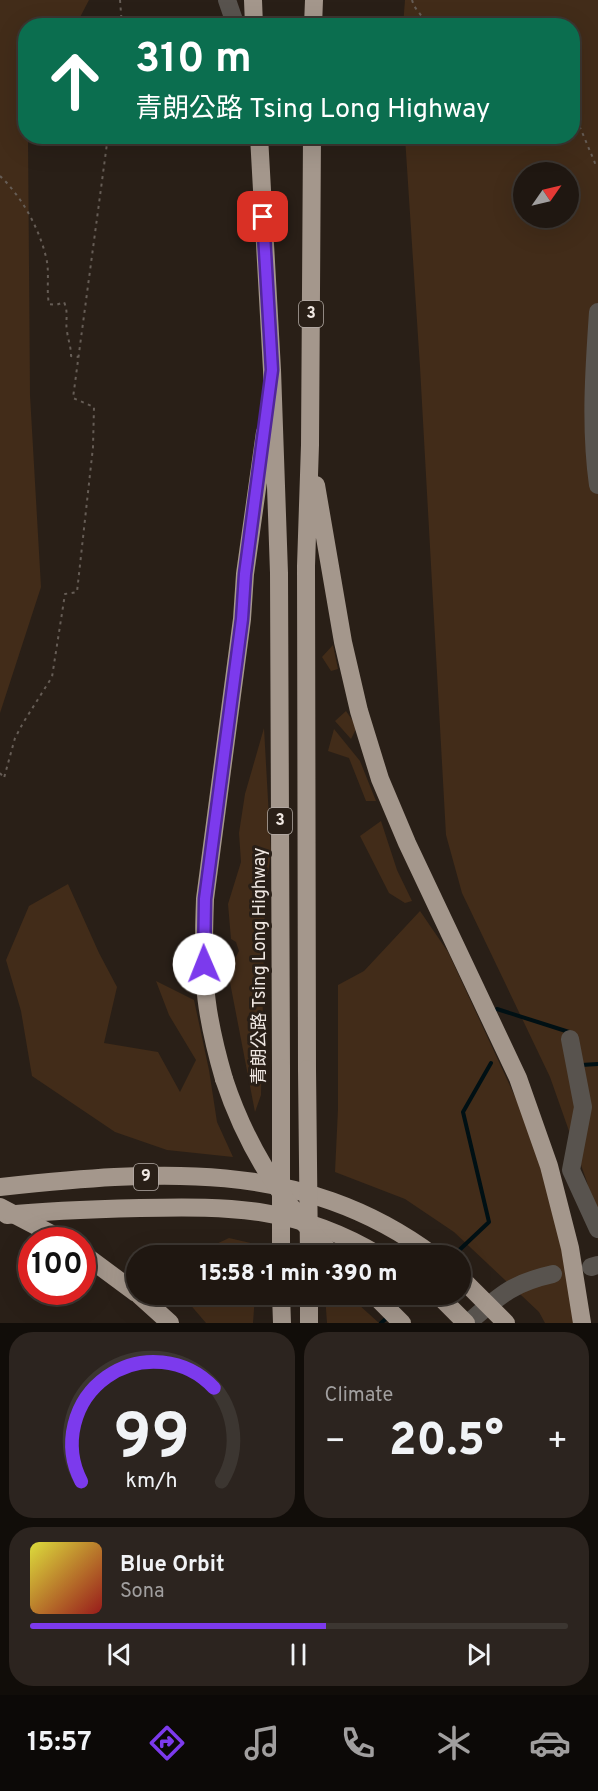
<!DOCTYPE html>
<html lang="en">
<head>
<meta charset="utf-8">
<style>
	body { margin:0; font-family:Overpass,"Noto Sans TC",sans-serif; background:#2c241f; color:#f1f3f6; height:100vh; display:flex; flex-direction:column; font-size:22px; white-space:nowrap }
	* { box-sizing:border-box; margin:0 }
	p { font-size:20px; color:#a19f9f }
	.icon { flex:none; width:33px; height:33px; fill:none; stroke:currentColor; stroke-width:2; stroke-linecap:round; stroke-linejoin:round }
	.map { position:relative; height:1323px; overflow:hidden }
	.drawer { display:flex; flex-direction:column; gap:9px; padding:9px; background:#110d09; flex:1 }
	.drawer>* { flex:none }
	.banner { position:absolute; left:18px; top:18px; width:562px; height:126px; border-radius:24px; box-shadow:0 6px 24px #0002,0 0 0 2px #3c3631; background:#0b6e4f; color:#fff; overflow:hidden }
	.needle { width:39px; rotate:56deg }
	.controls { position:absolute; left:513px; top:162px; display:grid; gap:12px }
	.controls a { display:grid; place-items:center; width:66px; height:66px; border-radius:50%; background:#1f1711; box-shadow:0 6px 24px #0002,0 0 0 2px #3c3631; font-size:30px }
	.speed { position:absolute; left:18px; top:1227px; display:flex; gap:12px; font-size:30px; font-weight:700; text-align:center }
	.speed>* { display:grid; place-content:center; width:78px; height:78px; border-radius:50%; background:#1f1711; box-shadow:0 6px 24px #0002,0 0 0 2px #3c3631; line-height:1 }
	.speed .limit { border:9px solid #d22; background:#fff; color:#111 }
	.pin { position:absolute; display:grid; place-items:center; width:51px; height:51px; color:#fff; margin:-26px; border-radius:12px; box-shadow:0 3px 9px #0006 }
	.me { position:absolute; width:66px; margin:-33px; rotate:359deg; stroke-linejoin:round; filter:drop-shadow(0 0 4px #0008) }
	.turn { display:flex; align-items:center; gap:21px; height:126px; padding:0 18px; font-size:27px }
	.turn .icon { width:78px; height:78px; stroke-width:2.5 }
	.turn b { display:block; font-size:42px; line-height:51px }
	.big { font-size:45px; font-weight:800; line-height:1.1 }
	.drawer .card { flex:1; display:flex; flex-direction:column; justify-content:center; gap:9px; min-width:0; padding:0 21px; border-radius:24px; background:#2c241f }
	.drawer .dial { align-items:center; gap:0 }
	.dial svg { height:156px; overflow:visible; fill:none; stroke:#3c3631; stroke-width:7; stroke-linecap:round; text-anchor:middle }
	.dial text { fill:#f1f3f6; stroke:none }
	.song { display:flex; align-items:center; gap:18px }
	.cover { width:72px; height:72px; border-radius:9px; background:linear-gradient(135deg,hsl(60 70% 55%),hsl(0 70% 35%)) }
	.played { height:6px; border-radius:3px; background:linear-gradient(90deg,#7c3aed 55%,#3c3631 55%) }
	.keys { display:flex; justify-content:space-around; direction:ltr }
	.heat { display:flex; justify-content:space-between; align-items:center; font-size:33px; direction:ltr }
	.drawer .tiles { flex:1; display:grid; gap:9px; grid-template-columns:1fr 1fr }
	.card:last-child { grid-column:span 2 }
	.trip { position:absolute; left:126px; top:1245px; width:345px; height:60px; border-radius:30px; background:#1f1711; box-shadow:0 6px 24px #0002,0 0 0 2px #3c3631; font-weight:800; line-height:60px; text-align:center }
	.dock { display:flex; height:96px; justify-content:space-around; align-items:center; background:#0c0907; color:#a19f9f }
	.dock .icon { width:42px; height:42px }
	.dock .selected { color:#7c3aed }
	.dock b { font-size:27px; color:#f1f3f6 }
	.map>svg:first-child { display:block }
	.green { fill:#422c19; fill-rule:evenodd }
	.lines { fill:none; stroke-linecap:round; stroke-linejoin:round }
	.stream { stroke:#001014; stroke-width:4 }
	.path { stroke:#665d56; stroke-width:2; stroke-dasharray:3 4.5; stroke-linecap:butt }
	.minor { stroke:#58534e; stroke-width:18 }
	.highway { stroke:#a4978c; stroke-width:18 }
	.highway-bridge { stroke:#a4978c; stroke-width:18 }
	.route-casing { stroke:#51269a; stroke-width:15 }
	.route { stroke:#7c3aed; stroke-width:10 }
	.labels { text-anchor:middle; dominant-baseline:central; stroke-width:6; stroke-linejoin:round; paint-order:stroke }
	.shield { fill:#291f17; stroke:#b4aca6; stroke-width:1.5 }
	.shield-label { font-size:16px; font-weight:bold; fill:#f0e8e3 }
	.street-label { font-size:18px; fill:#f0e8e3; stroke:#291f17 }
</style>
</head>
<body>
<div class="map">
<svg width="598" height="1323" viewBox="0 0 598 1323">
	<rect width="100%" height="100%" fill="#291f17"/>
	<!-- green -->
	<path class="green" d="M0,0H89L76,25L26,26V136L28,137L30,395L41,587L0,713Z
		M405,0H598V1241L587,1182L550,1077L462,893L446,835L420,367L405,137L573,136V26H403ZM524,172H568V218H524Z
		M333,645L338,669L331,671L322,657Z
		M346,711L357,727L351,739L335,721Z
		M264,728L271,854L265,892L261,1095L255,1112L228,972L239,951L236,942L231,939L228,904L241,862L239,833L245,794Z
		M334,729L360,761L376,801H366L349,758L328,751Z
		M381,821L397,870L412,901L405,903L389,893L360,836Z
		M68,884L99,953L117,987L104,1043L158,1052L180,1092L196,1060L169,1015L156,981L194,1000L209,1070L217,1122L233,1157L167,1150L115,1132L32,1076L21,1011L6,960L29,906Z
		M420,911L448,952L537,1144L556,1202L574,1323H545L539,1312L454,1232L405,1199L335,1172L338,1109V985L364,971Z
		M229,1238L259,1245L258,1255H193Z
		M182,1295H255L253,1323H206Z
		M325,1295H348L379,1323H327Z"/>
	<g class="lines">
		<!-- stream -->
		<path class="stream" d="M497,1009L569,1032
			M581,1065L598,1064
			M453,1256L489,1222L463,1112L491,1063
			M396,1308L411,1294
			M381,1323L389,1316"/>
		<!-- path -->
		<path class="path" d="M120,0L122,26
			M412,0L414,6L429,26
			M573,124L579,125L595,163H598
			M0,176C22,197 39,228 46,257C50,273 46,288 49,304L56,305L64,302C69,314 65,320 67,331C68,340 71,346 71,356L78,357
			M0,773L4,778L15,738L23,723L52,677L65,594L77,592L93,447L94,407L73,398L108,136"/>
		<!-- minor -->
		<path class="minor" d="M227,0L236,26
			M598,312C594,370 590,428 598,485
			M570,1039L583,1107L571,1170L598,1229
			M591,1267L598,1265
			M468,1323C499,1296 512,1283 553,1274"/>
		<!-- highway -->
		<path class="highway" d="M253,0L254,26
			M313,26L314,0
			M259,136L272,370L279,573L281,1068
			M316,485L343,642L359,711L380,779L407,843L518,1078L549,1166L570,1248L582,1323
			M307,1069L306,566L310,445L312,136
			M224,1079C215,1048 207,1016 205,983C203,955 204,927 205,899L242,619L245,574L265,432
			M0,1187C155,1171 301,1157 434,1256
			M7,1215C52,1210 96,1209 140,1208C232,1206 299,1207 380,1256
			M82,1253L136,1293
			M138,1294L170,1323
			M281,1294L282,1323
			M309,1294V1323
			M373,1294L402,1323
			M437,1294L466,1323"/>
		<!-- highway-bridge -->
		<path class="highway-bridge" d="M307,1069L309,1256
			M224,1079C246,1146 284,1206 334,1256
			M0,1207L63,1240
			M281,1256V1068
			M460,1277L506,1323"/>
	</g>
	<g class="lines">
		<defs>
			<path id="route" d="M204,964L205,899L242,619L245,574L272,370L263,217"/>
		</defs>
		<!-- route casing -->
		<use href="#route" class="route-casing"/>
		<!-- route -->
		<use href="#route" class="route"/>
	</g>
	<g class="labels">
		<!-- shield labels -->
		<g class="shield">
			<rect x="299" y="301" width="24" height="26" rx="4.5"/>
			<rect x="268" y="808" width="24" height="26" rx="4.5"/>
			<rect x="134" y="1164" width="24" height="26" rx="4.5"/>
		</g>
		<g class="shield-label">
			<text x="311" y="314">3</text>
			<text x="280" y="821">3</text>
			<text x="146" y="1177">9</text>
		</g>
		<!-- street labels -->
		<g class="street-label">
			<text transform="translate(260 966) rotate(-90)">青朗公路 Tsing Long Highway</text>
		</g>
	</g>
</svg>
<div class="controls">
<a><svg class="needle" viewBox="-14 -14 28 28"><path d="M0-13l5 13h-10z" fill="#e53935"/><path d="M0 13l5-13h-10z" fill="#a19f9f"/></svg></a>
</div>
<div class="speed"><div class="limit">100</div></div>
<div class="pin" style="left:263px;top:217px;background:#d93025"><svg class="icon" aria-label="arrive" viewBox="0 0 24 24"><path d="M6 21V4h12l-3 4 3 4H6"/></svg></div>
<svg class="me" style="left:204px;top:964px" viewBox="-20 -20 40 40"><circle r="19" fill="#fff"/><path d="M0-13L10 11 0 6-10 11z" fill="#7c3aed"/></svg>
<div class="trip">15:58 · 1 min · 390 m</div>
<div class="banner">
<div class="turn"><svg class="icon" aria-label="ahead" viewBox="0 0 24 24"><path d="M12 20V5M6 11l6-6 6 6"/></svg><div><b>310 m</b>青朗公路 Tsing Long Highway</div></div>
</div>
</div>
<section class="drawer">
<div class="tiles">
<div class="card dial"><svg viewBox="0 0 100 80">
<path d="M14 69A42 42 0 1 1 86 69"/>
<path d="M14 69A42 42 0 0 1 82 21" stroke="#7c3aed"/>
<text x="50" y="56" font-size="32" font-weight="700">99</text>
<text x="50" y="72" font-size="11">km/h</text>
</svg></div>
<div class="card"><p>Climate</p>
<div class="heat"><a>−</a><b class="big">20.5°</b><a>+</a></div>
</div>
<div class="card">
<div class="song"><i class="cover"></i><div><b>Blue Orbit</b><p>Sona</p></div></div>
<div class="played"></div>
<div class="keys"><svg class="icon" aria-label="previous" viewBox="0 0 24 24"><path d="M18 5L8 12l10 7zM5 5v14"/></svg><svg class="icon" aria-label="pause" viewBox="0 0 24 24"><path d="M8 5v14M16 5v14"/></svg><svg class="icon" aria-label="next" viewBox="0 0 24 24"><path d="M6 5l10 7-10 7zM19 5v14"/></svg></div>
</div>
</div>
</section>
<nav class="dock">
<b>15:57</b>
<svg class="icon selected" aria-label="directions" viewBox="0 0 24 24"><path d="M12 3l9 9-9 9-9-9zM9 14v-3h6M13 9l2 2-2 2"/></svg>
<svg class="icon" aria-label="music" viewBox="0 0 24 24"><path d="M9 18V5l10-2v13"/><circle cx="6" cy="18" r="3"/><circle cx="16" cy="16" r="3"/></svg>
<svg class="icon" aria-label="phone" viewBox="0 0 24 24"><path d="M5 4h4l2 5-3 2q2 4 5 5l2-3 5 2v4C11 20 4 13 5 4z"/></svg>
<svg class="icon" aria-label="climate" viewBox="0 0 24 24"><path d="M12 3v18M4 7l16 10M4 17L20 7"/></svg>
<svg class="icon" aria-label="car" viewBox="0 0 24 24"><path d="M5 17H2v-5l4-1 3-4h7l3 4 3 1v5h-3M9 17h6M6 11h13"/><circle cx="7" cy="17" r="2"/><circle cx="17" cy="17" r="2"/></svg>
</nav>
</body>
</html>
